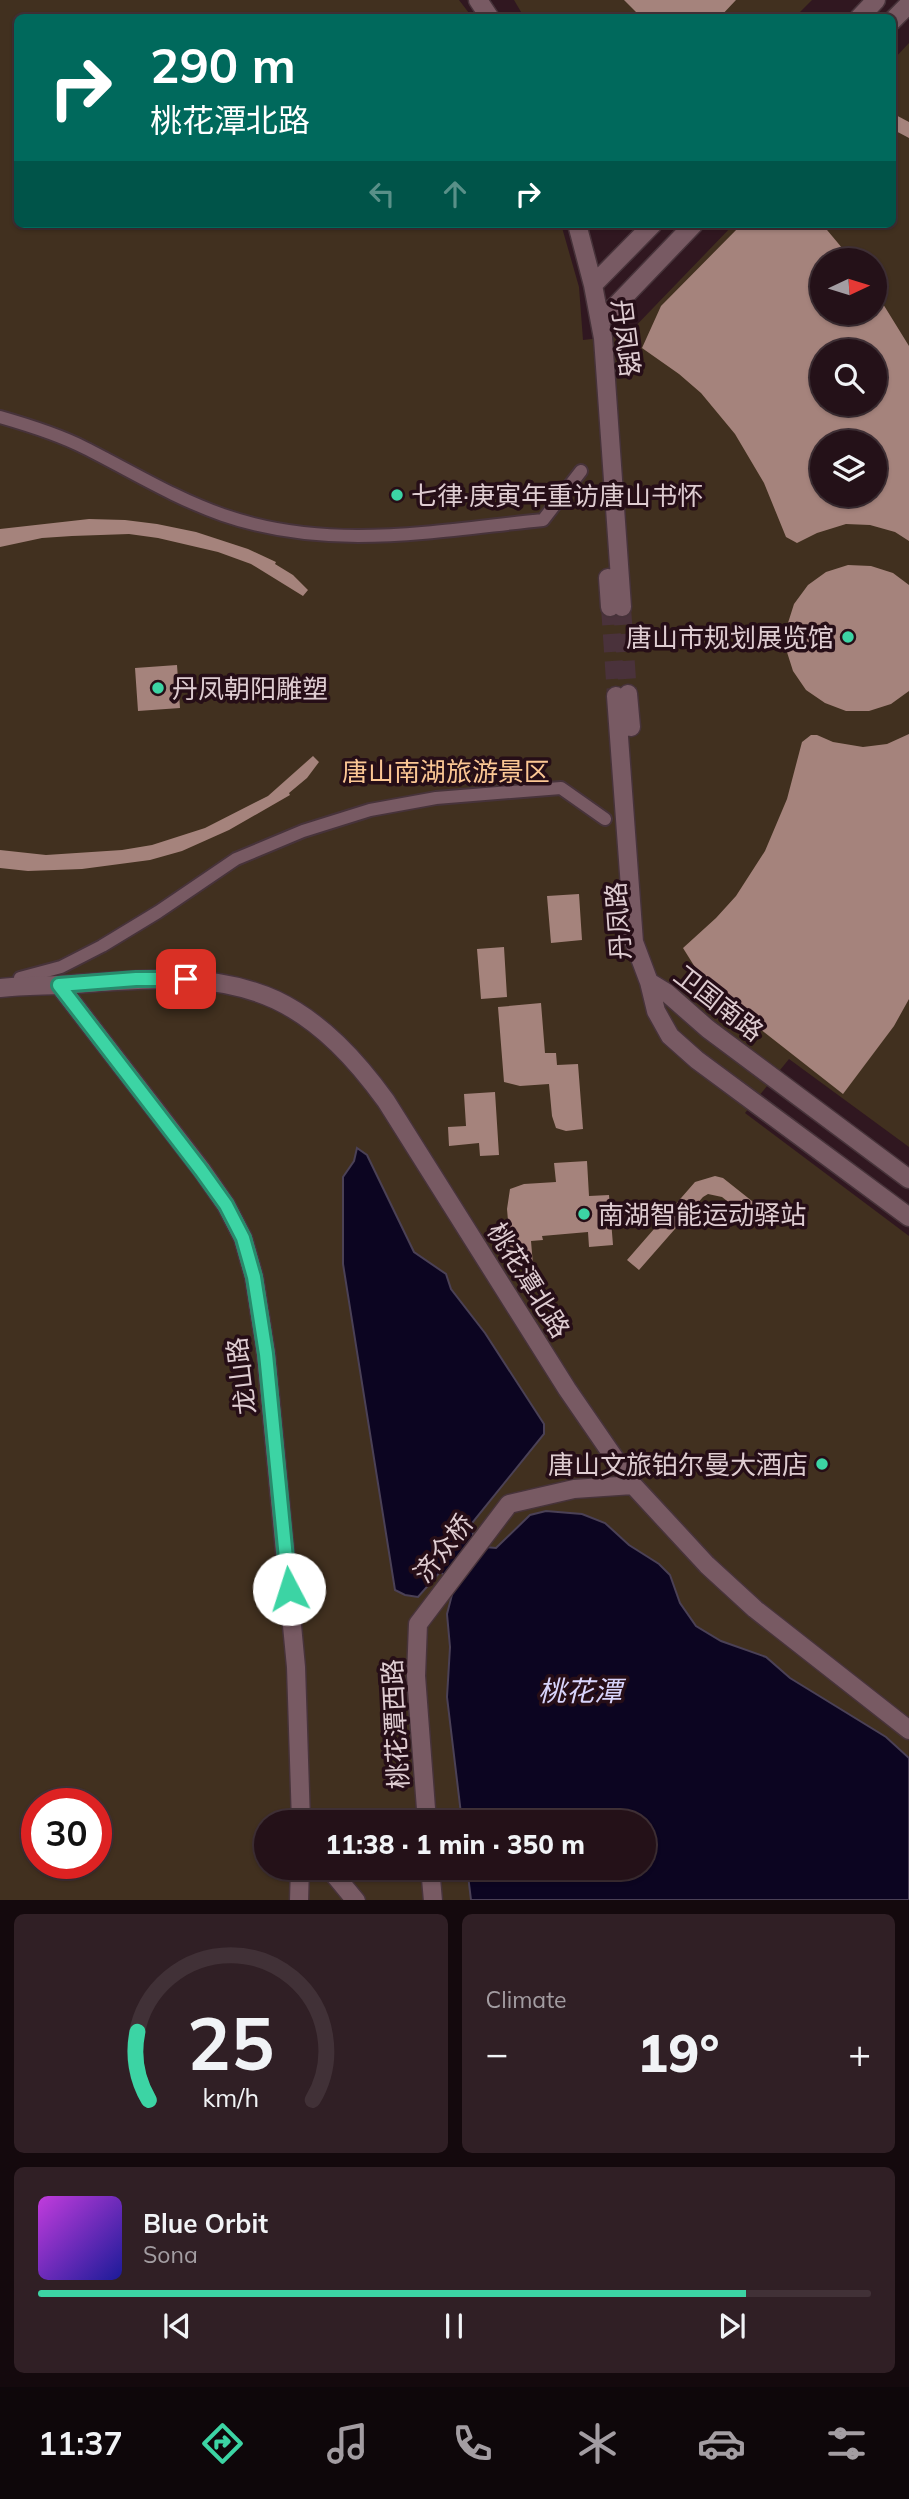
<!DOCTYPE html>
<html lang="en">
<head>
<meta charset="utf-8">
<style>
	body { margin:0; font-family:Mulish,"Noto Sans SC",sans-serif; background:#301f25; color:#f1f3f6; height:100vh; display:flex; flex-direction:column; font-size:26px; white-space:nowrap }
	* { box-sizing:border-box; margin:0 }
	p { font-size:23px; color:#a39da2 }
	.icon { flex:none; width:38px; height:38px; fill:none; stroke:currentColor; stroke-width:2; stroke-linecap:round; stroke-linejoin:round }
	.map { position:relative; height:1900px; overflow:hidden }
	.sheet { display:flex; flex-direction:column; gap:14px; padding:14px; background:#14090d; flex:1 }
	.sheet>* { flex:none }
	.guide { position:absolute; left:14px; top:14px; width:882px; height:214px; border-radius:10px; box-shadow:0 2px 5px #0004,0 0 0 2px #413137; background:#00695c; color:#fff; overflow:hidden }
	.needle { width:46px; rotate:86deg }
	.controls { position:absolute; left:810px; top:248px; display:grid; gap:14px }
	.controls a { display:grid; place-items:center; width:77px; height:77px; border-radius:50%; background:#241118; box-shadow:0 2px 5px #0004,0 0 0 2px #413137; font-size:35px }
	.speed { position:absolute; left:21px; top:1788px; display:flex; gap:14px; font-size:35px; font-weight:700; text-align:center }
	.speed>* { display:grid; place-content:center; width:91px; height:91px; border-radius:50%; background:#241118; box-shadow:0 2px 5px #0004,0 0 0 2px #413137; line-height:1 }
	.speed .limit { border:10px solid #d22; background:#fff; color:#111 }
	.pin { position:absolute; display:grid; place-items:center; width:60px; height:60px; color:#fff; margin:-30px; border-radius:14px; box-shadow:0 4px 10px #0006 }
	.me { position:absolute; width:77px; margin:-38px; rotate:355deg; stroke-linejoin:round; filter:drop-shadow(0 0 5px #0008) }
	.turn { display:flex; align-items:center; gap:24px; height:147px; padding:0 21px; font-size:32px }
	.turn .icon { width:91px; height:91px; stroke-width:2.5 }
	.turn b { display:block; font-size:49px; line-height:60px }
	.lanes { display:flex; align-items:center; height:66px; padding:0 21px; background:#0003; justify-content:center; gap:35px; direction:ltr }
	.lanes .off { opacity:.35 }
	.big { font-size:52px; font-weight:800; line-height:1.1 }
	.sheet .tile { flex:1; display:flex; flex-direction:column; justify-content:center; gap:10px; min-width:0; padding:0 24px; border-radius:10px; background:#301f25 }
	.sheet .dial { align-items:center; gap:0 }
	.dial svg { height:182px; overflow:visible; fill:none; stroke:#413137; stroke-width:7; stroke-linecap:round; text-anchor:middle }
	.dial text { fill:#f1f3f6; stroke:none }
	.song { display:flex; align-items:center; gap:21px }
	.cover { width:84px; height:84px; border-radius:10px; background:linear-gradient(135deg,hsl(290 70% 55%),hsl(240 70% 35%)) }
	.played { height:7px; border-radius:4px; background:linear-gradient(90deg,#3cd4a4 85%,#413137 85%) }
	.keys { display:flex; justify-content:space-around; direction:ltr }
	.heat { display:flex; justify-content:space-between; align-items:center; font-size:38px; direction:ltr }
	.sheet .tiles { flex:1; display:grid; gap:14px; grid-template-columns:1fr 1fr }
	.tile:last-child { grid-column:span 2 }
	.trip { position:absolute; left:254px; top:1810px; width:402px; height:70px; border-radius:35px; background:#241118; box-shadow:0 2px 5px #0004,0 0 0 2px #413137; font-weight:800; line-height:70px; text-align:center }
	.menu { display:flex; height:112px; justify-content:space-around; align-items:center; background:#0e070a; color:#a39da2 }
	.menu .icon { width:49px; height:49px }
	.menu .current { color:#3cd4a4 }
	.menu b { font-size:32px; color:#f1f3f6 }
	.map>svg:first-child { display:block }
	.green { fill:#41301f; fill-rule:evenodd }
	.water { fill:#0c0521; stroke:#4b4156; stroke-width:2 }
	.building { fill:#a5837c; fill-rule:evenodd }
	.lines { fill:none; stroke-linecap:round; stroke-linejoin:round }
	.secondary-tunnel { stroke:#4a323b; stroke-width:18; stroke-dasharray:18 9; stroke-linecap:butt }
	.pedestrian-casing { stroke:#47333a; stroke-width:16 }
	.minor-casing { stroke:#47333a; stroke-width:21 }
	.secondary-casing { stroke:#47333a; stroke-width:21 }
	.pedestrian { stroke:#785a63; stroke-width:12 }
	.minor { stroke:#785a63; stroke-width:18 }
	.secondary { stroke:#785a63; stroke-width:18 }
	.route-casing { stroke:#278a6b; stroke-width:18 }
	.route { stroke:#3cd4a4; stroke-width:12 }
	.poi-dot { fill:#3cd4a4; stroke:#260e17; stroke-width:2.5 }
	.labels { text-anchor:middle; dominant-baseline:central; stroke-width:7; stroke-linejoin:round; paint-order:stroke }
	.street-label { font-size:26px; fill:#deccd1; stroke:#260e17 }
	.poi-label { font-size:26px; fill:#deccd1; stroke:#260e17; text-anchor:start }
	.park-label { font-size:26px; fill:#fbc794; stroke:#260e17 }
	.water-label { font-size:28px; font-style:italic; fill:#d8d4fb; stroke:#260e17 }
</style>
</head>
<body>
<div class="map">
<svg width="909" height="1901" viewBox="0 0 909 1901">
	<rect width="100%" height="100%" fill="#301720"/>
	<!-- green -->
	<path class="green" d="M0,0H459L472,17L18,18V224H561L579,287L583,340L627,335L734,224H892L893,60L909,43V1147L789,1059L745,1113L909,1236V1900L0,1901ZM822,261H875V313H822ZM822,352H875V404H822ZM822,443H875V495H822ZM37,1804H96V1864H37ZM266,1822H644V1867H266Z
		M514,0H812L794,18L524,17Z"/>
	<!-- water -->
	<path class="water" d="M357,1148L367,1155L414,1252L446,1274L451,1289L485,1333L544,1424V1434L472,1523L473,1535L485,1547L496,1548L530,1515L546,1511L582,1514L605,1523L629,1545L659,1564L670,1575L680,1603L696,1626L721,1641L766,1657L790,1678L886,1737L909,1758V1900H471L467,1867H644V1822H462L447,1697L450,1647L447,1614L455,1583L440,1572L418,1597L405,1595L395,1590L343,1264V1177L354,1161Z"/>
	<!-- building -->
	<path class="building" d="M624,0H736L719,18H642Z
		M892,113L909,122V138L892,129Z
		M742,224H822L853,261H822V313H875V291L909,346V541L895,532L870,525L846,524L817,533L797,543L786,537L764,483L735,434L701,393L679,374L642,348L661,306ZM822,352H875V404H822ZM822,443H875V495H822Z
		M89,519L125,520L157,524L196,532L248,549L276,562L275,564L293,575L308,590L303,596L251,564L218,552L158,538L129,534L72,536L42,538L0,547V529Z
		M848,565L871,566L893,573L909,585V691L891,704L869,711H846L825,703L806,690L793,671L786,649L787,626L794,604L808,585L826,572Z
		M177,665L180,708L138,711L135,668Z
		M909,734V999L894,1026L843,1094L708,988L683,948L716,918L736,896L765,851L787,799L802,742L811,735H817L833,742L863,747L887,744Z
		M313,756L319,762L307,778L289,793L290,795L229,830L182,851L150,860L82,869L28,871L0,868V850L46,855L122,850L152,845L205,828L268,796Z
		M579,894L582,940L551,943L547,896Z
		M504,947L507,997L481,999L477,949Z
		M541,1003L545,1053H556L557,1065L578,1064L583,1129L566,1131L556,1128L552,1116L549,1084L520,1086L504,1082L498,1007Z
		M495,1092L499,1155L480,1156L479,1143L449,1146L448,1127L466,1126L464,1094Z
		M587,1161L589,1196L609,1195L613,1245L589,1247L588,1232L542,1236L543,1240L531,1241L533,1265L512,1267L507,1209L510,1189L524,1184L556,1182L554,1163Z
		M715,1176L723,1178L757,1205L747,1217L722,1197L708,1194L703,1197L639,1270L627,1260L695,1182Z"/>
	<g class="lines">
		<!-- secondary-tunnel -->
		<path class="secondary-tunnel" d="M610,607L616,696
			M622,607L628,694"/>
		<defs>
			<path id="pedestrian" d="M0,417C28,425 58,434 85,448C131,471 174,498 223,515C330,552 434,531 543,520L581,471
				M20,978L61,967L102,946L158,912L236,859L303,831L370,810L436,798L561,788L605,819"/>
			<path id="minor" d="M59,985L201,1169L226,1205L243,1238L254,1277L266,1354L296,1667L301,1822
				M0,988C25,985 50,986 75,984C142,979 213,971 276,1000C322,1022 357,1061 386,1101L567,1389L633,1485L707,1565L755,1609L909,1730
				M427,1822L416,1676L418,1624L509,1504L574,1489L633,1485
				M328,1867L356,1901
				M430,1867L433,1901
				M299,1901L300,1867"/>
			<path id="secondary" d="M478,0L490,18
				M859,18L876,0
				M892,21L909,4
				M577,224L593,285L603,338L622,607
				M593,285L653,224
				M600,322L694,224
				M608,578L610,607
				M628,694L631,727
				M616,696L634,942L649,982L656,1011L670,1036L697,1060L909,1217
				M649,982L667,993L708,1029L909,1179"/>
		</defs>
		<!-- pedestrian casing -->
		<use href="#pedestrian" class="pedestrian-casing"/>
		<!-- minor casing -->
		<use href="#minor" class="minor-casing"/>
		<!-- secondary casing -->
		<use href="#secondary" class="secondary-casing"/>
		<!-- pedestrian -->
		<use href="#pedestrian" class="pedestrian"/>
		<!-- minor -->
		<use href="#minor" class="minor"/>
		<!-- secondary -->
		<use href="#secondary" class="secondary"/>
	</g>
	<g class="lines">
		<defs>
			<path id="route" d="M186,979H136L59,985L201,1170L226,1205L243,1238L254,1277L266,1354L289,1589"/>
		</defs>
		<!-- route casing -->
		<use href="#route" class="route-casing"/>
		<!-- route -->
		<use href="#route" class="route"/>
	</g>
	<!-- markers -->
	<g class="poi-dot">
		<circle cx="397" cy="495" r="7"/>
		<circle cx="848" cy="637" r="7"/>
		<circle cx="158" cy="688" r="7"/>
		<circle cx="584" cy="1214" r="7"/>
		<circle cx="822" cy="1464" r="7"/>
	</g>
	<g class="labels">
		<!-- street labels -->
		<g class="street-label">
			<text transform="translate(626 338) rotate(83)">丹凤路</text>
			<text transform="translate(618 921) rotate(-94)">丹凤路</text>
			<text transform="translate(719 1003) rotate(38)">卫国南路</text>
			<text transform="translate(529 1280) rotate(58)">桃花潭北路</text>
			<text transform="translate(241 1376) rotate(-97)">龙山路</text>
			<text transform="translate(443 1548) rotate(-52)">济众桥</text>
			<text transform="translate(395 1724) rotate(-93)">桃花潭西路</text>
		</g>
		<!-- poi labels -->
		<g class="poi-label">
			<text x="411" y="495">七律·庚寅年重访唐山书怀</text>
			<text x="834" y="637" text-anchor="end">唐山市规划展览馆</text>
			<text x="172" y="688">丹凤朝阳雕塑</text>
			<text x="598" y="1214">南湖智能运动驿站</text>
			<text x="808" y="1464" text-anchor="end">唐山文旅铂尔曼大酒店</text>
		</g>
		<!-- park labels -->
		<g class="park-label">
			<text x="446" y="771">唐山南湖旅游景区</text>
		</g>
		<!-- water labels -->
		<g class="water-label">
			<text x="580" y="1690">桃花潭</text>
		</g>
	</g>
</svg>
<div class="controls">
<a><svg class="needle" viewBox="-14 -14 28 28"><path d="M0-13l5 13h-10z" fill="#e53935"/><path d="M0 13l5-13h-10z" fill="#a39da2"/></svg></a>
<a><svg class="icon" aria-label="search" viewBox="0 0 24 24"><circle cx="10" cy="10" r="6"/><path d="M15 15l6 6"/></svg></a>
<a><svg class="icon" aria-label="layers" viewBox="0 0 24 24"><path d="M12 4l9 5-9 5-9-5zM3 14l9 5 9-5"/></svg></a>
</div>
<div class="speed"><div class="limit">30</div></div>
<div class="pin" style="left:186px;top:979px;background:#d93025"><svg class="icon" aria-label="arrive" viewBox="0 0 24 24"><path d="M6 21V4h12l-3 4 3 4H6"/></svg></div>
<svg class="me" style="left:289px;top:1589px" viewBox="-20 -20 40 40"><circle r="19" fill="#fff"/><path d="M0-13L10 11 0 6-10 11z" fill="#3cd4a4"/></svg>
<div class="trip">11:38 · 1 min · 350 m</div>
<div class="guide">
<div class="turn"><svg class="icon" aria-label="right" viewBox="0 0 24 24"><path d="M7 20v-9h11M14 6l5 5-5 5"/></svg><div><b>290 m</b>桃花潭北路</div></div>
<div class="lanes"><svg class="icon off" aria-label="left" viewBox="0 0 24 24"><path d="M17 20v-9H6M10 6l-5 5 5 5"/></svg><svg class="icon off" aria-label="ahead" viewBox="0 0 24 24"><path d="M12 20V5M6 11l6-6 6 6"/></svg><svg class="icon" aria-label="right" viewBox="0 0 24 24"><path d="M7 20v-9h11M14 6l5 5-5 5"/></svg></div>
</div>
</div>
<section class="sheet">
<div class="tiles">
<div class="tile dial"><svg viewBox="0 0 100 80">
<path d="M14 69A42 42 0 1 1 86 69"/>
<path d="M14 69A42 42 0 0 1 9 39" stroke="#3cd4a4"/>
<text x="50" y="56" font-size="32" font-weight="700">25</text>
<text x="50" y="72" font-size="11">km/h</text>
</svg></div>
<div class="tile"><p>Climate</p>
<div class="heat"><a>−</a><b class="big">19°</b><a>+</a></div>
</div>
<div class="tile">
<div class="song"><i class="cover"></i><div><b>Blue Orbit</b><p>Sona</p></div></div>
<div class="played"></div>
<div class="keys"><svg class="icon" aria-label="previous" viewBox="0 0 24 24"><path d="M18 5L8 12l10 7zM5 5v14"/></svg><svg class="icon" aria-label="pause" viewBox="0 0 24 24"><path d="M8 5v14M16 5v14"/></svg><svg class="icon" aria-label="next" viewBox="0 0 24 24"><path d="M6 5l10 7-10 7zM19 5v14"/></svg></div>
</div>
</div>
</section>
<nav class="menu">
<b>11:37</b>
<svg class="icon current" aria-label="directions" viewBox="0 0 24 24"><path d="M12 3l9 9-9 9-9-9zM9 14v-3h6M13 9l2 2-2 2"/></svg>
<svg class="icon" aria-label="music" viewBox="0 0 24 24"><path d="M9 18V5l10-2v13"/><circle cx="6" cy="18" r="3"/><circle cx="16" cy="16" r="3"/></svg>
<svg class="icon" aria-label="phone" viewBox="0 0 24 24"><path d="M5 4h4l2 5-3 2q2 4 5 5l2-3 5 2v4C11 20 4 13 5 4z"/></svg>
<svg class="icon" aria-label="climate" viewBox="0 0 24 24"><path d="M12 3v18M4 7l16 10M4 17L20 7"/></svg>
<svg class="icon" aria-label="car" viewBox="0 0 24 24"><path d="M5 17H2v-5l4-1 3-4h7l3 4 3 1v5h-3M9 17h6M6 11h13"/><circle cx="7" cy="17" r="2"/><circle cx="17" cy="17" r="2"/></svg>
<svg class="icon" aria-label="filters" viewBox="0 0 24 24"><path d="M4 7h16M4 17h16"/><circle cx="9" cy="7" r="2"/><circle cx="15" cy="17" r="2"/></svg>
</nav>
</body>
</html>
